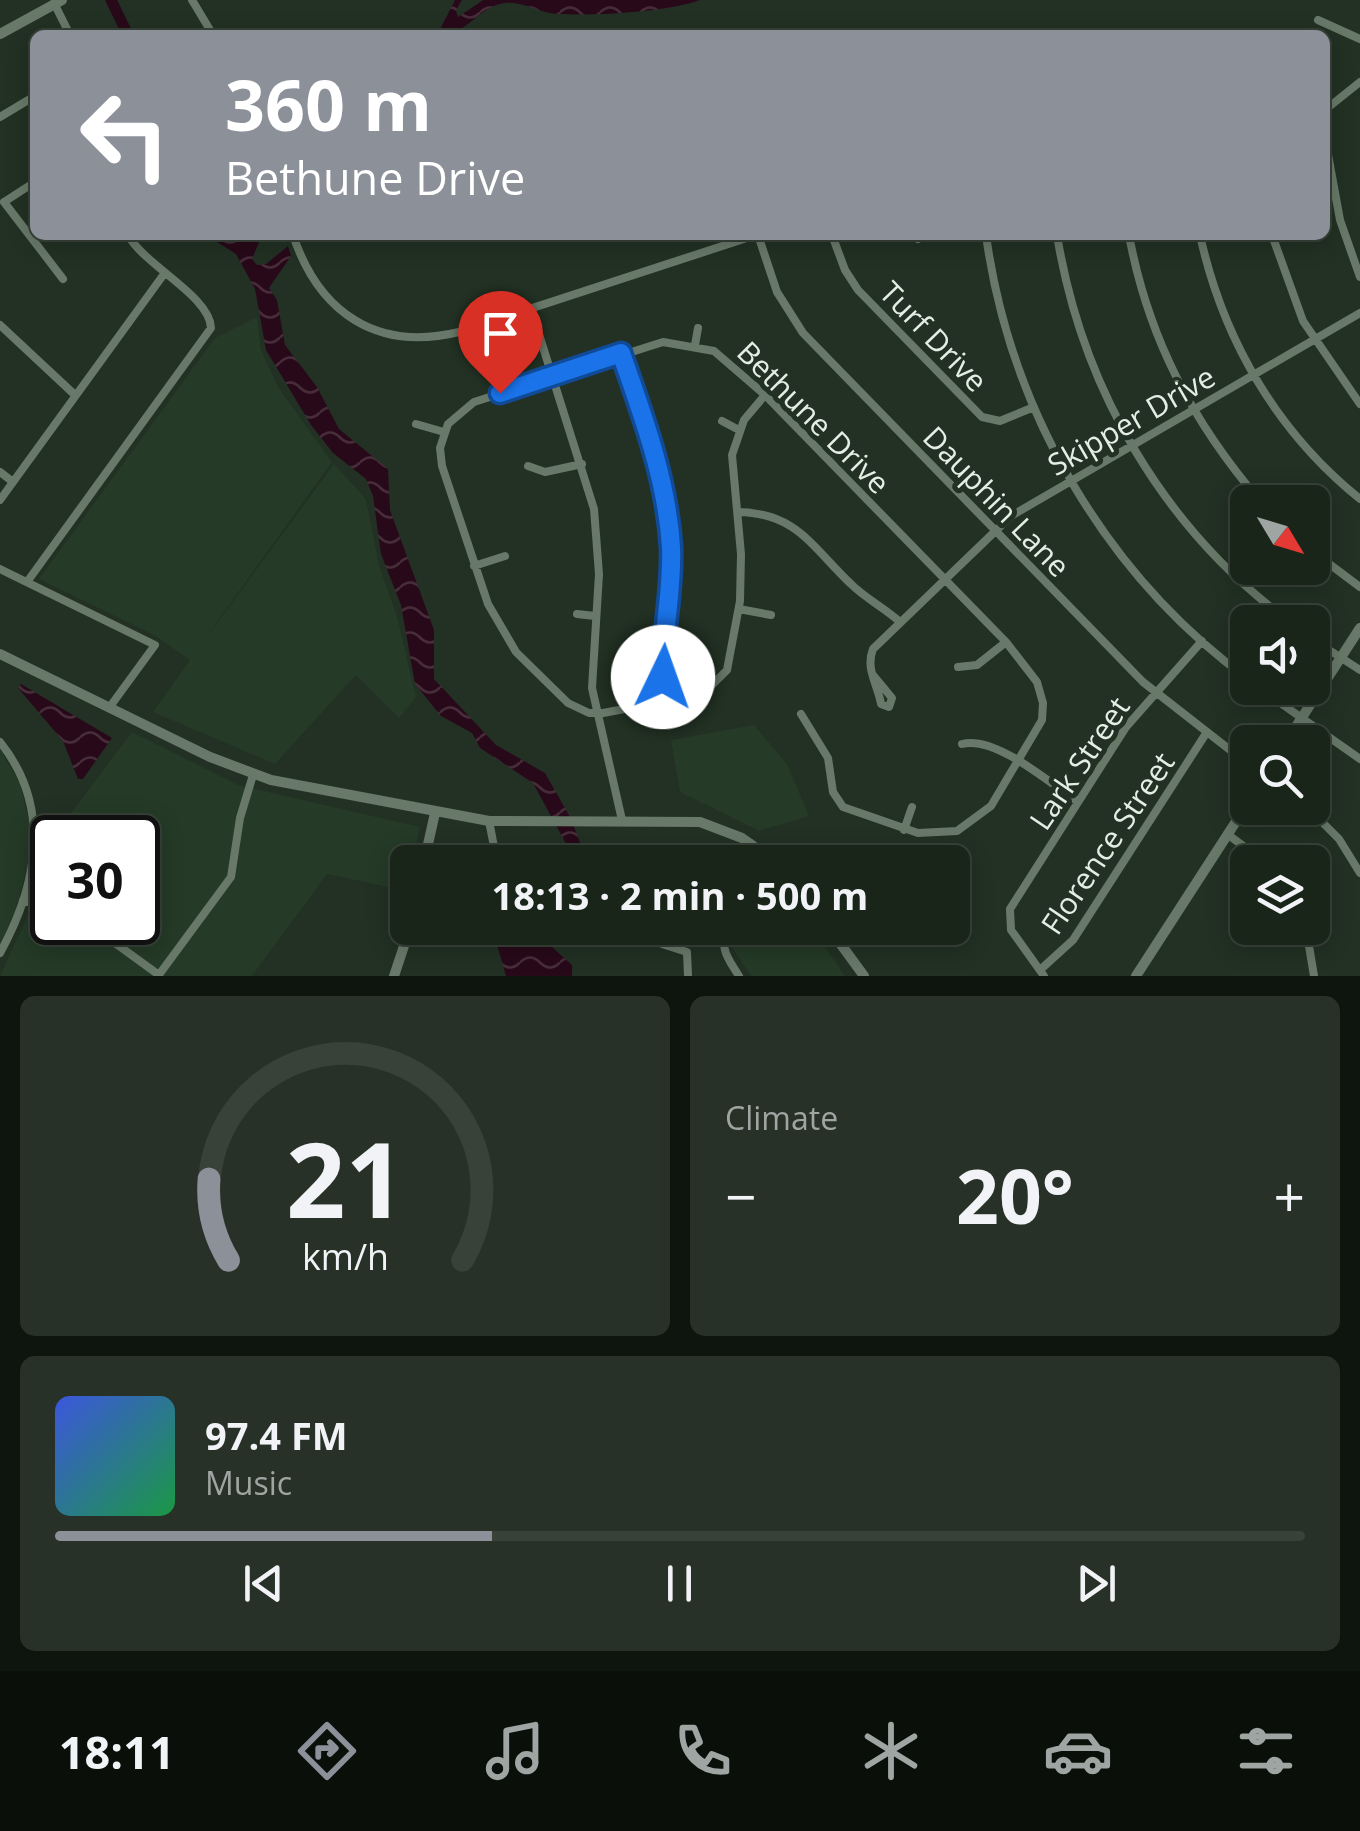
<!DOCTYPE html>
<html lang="en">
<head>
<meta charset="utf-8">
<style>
	body { margin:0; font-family:"Open Sans",sans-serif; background:#273127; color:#f1f3f6; height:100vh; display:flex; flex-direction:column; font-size:38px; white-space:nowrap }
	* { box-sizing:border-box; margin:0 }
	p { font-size:32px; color:#9fa5a2 }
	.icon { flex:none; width:55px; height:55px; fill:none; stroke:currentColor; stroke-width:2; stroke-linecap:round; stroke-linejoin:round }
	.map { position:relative; height:976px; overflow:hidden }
	.panel { display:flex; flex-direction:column; gap:20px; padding:20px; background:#0e140e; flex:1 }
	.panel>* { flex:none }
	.hud { position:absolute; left:30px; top:30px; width:1300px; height:210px; border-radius:15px; box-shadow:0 5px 25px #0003,0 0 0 2px #384239; background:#8c9099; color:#fff; overflow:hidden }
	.needle { width:65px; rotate:128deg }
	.controls { position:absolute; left:1230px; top:485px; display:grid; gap:20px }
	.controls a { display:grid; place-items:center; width:100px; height:100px; border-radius:15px; background:#1a251a; box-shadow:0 5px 25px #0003,0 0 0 2px #384239; font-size:50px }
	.speed { position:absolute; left:30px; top:815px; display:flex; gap:20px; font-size:50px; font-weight:700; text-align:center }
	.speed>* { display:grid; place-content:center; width:130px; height:130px; border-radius:50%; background:#1a251a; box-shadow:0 5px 25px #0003,0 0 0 2px #384239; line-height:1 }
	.speed .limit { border:5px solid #111; border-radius:15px; background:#fff; color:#111 }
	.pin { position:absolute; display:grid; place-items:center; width:85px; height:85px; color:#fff; margin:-102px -42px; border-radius:50% 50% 50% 0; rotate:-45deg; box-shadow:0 0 10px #0007 }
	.pin .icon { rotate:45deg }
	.me { position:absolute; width:110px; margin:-55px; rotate:3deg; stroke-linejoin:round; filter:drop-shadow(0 0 8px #0008) }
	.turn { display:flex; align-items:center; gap:35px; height:210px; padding:0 30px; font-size:45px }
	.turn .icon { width:130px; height:130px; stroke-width:2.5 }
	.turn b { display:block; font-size:70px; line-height:85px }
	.big { font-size:75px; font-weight:700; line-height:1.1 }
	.panel .tile { flex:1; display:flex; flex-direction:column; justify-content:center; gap:15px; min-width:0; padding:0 35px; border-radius:15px; background:#273127 }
	.panel .dial { align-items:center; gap:0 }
	.dial svg { height:260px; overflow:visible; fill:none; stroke:#384239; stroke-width:7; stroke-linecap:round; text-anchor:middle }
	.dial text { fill:#f1f3f6; stroke:none }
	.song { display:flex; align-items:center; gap:30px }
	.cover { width:120px; height:120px; border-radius:15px; background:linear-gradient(135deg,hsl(230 70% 55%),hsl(140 70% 35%)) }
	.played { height:10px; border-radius:5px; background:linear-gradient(90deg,#8c9099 35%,#384239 35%) }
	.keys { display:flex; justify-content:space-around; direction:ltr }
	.heat { display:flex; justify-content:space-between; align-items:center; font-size:55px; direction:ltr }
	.panel .tiles { flex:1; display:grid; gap:20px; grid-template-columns:1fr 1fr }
	.tile:last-child { grid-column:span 2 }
	.trip { position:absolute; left:390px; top:845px; width:580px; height:100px; border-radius:15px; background:#1a251a; box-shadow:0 5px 25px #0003,0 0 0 2px #384239; font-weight:700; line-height:100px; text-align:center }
	.tab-bar { display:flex; height:160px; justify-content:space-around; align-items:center; background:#0a0f0a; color:#9fa5a2 }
	.tab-bar .icon { width:70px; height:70px }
	.tab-bar .current { color:#8c9099 }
	.tab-bar b { font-size:45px; color:#f1f3f6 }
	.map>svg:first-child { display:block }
	.built { fill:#253a27 }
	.water { fill:url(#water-waves) }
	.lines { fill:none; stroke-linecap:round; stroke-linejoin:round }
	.river { stroke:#280919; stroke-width:11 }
	.street { stroke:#687969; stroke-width:8 }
	.secondary { stroke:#687969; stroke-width:10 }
	.route-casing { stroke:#114b97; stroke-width:25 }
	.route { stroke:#1a73e8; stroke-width:18 }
	.labels { text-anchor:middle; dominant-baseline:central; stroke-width:10; stroke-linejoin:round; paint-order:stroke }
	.street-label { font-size:30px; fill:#e5eee5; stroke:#223123 }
</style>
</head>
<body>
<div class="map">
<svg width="1360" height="976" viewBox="0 0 1360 976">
	<defs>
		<pattern id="water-waves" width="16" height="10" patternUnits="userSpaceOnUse" patternTransform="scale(2.5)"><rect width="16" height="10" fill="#280919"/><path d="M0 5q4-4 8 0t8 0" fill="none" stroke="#472d3a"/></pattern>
	</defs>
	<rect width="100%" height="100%" fill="#223123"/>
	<!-- built -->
	<path class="built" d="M257,317L261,350L278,387L332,462L197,650L334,464L366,499L379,566L397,616L416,697L399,718L356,675L275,764L153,712L190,660L154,635L39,579L215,338Z
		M754,725L787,764L809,816L759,831L680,792L671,740Z
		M132,732L238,785L420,827L413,862H408L407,891L327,874L252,976H0L28,915L46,848L52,839V922H138V838L53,837Z
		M0,749L20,784L31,828L29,861L15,913L0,944Z
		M507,845L552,852V862H507Z
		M759,928H812L845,976H751L731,946Z"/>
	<!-- water -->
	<path class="water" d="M455,0H462L456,10L458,17L483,0H700C669,12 594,16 559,14C541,14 523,1 505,3C476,7 470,35 437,35Z
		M206,235L260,240L252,259L257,265L266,264L288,246L291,256L269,288L277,300L285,345L317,387L339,429L388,469L390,510L434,630V679L496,745L545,773L570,817L588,862H576L533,783L480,748L472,733L441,716L415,684L401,605L381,554L373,496L366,479L333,453L311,425L266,350L255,289L236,254Z
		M21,684L112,738L83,779H78L63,741L18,688Z
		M502,928H531L572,965V976H506L495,938Z"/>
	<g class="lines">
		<!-- river -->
		<path class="river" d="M111,0L128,35"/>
		<!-- street -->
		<path class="street" d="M192,0L213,35
			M54,3L70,35
			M1318,20L1360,39
			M1325,110L1360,82
			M0,117L35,96
			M1325,138L1340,220L1360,277
			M4,202L63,279
			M4,202L35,182
			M293,235C319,313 377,352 459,332L756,235
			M758,235L777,292L803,333L1143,682L1248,764
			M832,235L845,270L858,290L982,417L1000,421L1034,407
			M986,235C1010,410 1105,574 1248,679
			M1057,235C1082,389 1164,529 1290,622
			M1129,235C1148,338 1193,423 1261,502
			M1200,235C1223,340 1277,432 1360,499
			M1272,235L1303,321L1360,404
			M918,239L925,235
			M531,309L594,509L599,574L592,688L622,820
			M0,325L75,395
			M695,345L698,328
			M621,353C643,416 668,480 671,547C673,599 658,650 667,701
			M765,395L744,420L732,455L741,554L740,601L727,670L708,689L689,697L603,713H589L568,703L516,652L488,604L442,466L440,448L448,424L474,402L663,342L714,351L765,395L1006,642L1037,682L1043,703L1042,720L991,806L957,831L918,833L843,807L833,792L828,758L801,714
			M722,421L739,430
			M416,424L444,432
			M528,466L545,472L582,464
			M0,472L13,482
			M0,500L164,274
			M738,512C797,513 812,547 851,584C866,599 885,608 900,622
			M1312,551L1360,587
			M474,566L505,556
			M0,569L155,645L109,708
			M27,582L211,328C210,296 145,266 128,235
			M739,609L771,615
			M577,614L595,616
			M1312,639L1360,670
			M958,667L977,665L1006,642
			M873,675L892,698L889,707L881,704C878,685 865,669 873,649L1011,516L1360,313
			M1259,688L1360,759
			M0,742C52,807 38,884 0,953
			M962,744C995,735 1050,783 1078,802
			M1308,808L1339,839L1360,873
			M489,821L497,862
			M904,830L912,807
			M1227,834L1265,862
			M742,862L751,843
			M23,900L52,910
			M86,922L159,975
			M657,928L662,944L687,952L688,976
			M733,928C715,944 729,960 739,976
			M1306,928L1314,976
			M1240,933L1251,928
			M1040,970L1073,940L1205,735
			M158,976L231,877L240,818L253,775
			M1044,976L1011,930L1010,909L1126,727L1202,641"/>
		<!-- secondary -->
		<path class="secondary" d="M0,34L62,0
			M0,654L210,757L271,780L489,821L700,822L742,838L776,862
			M1286,742L1360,628
			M424,862L435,813
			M829,928L864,976
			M394,976L410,928
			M1136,976L1248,803"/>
	</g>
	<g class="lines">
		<defs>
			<path id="route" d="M500,393L621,353C643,416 667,480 671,547C673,591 662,633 663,677"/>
		</defs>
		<!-- route casing -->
		<use href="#route" class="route-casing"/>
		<!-- route -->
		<use href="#route" class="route"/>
	</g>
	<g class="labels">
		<!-- street labels -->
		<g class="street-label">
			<text transform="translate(934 336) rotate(46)">Turf Drive</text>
			<text transform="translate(814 417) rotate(45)">Bethune Drive</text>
			<text transform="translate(1131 420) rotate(-30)">Skipper Drive</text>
			<text transform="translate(997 501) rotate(46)">Dauphin Lane</text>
			<text transform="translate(1079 763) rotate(-56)">Lark Street</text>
			<text transform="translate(1107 843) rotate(-56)">Florence Street</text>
		</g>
	</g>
</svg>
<div class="controls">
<a><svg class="needle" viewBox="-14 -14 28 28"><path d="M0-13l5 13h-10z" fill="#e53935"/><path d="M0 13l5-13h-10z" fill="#9fa5a2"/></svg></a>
<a><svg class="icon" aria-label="sound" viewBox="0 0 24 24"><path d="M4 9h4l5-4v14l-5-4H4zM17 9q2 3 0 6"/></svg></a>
<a><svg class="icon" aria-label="search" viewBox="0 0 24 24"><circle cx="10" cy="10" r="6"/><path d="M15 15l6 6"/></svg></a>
<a><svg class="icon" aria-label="layers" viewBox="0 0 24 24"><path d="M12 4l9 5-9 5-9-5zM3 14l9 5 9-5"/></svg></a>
</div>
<div class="speed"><div class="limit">30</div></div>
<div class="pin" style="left:500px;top:393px;background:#d93025"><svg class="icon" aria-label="arrive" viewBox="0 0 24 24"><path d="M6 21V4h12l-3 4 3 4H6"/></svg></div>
<svg class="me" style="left:663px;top:677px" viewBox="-20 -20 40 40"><circle r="19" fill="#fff"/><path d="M0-13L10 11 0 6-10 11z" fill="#1a73e8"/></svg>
<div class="trip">18:13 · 2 min · 500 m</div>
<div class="hud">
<div class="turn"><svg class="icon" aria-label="left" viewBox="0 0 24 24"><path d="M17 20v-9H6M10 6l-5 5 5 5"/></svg><div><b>360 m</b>Bethune Drive</div></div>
</div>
</div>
<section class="panel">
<div class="tiles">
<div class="tile dial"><svg viewBox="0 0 100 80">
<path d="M14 69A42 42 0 1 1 86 69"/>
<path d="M14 69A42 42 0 0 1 8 44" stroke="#8c9099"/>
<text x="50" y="56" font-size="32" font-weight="700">21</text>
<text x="50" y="72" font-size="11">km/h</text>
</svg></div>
<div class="tile"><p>Climate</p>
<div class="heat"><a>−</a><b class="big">20°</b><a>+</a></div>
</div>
<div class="tile">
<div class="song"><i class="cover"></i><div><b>97.4 FM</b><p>Music</p></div></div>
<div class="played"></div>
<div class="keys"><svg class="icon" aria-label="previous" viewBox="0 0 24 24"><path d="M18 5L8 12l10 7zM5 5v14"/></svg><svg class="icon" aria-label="pause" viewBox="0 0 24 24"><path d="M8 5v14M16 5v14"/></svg><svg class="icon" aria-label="next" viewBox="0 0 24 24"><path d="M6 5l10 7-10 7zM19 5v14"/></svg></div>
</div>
</div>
</section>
<nav class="tab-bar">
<b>18:11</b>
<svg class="icon current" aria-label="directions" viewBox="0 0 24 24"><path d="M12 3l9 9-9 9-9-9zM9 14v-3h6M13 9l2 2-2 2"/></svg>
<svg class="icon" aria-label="music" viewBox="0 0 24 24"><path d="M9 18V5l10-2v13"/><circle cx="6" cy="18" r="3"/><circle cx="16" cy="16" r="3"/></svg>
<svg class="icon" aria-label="phone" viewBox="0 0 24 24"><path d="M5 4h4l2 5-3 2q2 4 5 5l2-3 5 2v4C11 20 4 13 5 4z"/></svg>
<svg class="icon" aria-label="climate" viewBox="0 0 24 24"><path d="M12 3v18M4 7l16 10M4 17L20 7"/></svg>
<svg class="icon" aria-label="car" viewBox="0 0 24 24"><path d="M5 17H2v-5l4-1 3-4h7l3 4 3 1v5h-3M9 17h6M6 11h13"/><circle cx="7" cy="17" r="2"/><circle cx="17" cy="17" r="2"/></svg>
<svg class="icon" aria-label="filters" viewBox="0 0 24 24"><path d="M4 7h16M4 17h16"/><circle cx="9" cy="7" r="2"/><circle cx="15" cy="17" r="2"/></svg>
</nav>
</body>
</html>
